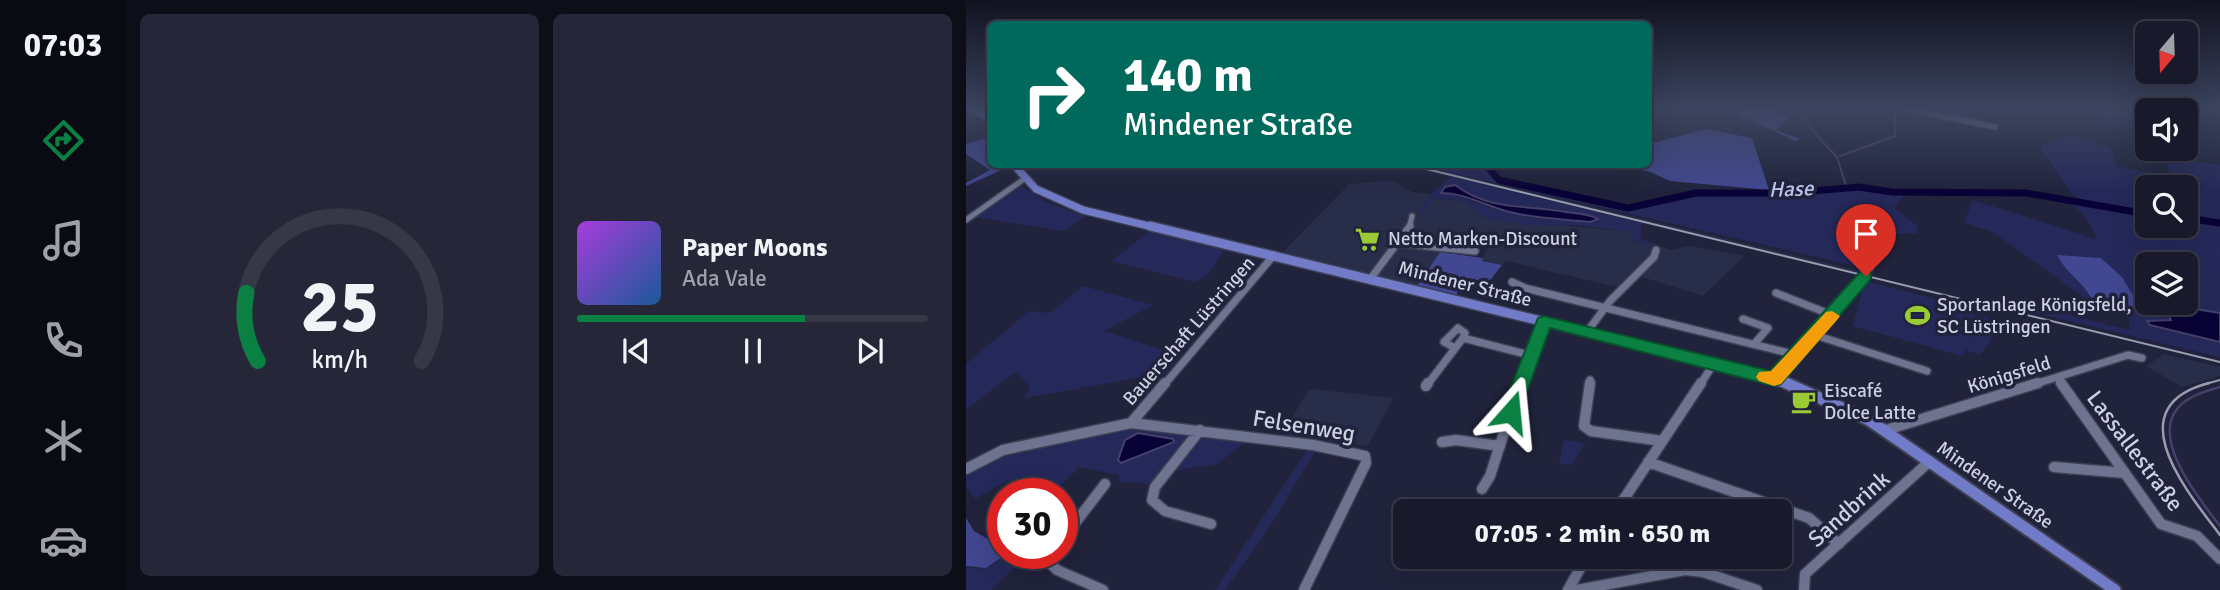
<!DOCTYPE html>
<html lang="en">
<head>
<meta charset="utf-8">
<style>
	body { margin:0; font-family:Signika,sans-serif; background:#252738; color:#f1f3f6; height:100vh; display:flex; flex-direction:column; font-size:26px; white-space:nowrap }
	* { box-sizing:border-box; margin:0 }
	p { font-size:23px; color:#9fa1a9 }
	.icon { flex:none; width:38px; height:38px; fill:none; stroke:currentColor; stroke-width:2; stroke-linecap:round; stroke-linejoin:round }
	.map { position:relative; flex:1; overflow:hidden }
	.drawer { display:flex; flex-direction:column; gap:14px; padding:14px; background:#0d0e18; width:840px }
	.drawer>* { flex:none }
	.banner { position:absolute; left:21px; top:21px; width:665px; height:147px; border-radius:10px; box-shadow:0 7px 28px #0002,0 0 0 2px #363848; background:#00695c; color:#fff; overflow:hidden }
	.needle { width:46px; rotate:199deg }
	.buttons { position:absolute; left:1169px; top:21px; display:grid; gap:14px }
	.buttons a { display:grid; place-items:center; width:63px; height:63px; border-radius:10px; background:#181a2c; box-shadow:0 7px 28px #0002,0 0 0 2px #363848; font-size:35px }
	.speed { position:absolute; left:21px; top:478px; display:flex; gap:14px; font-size:35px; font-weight:700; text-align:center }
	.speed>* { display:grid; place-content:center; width:91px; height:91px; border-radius:50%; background:#181a2c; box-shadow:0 7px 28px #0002,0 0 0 2px #363848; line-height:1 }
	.speed .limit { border:10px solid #d22; background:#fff; color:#111 }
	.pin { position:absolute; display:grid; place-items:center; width:60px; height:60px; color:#fff; margin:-72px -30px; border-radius:50% 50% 50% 0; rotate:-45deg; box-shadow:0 0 7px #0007 }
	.pin .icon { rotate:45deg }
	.me { position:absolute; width:77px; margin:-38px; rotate:18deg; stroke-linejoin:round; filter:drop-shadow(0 0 5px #0008) }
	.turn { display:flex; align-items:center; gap:24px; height:147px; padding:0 21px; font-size:32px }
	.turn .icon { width:91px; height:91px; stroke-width:2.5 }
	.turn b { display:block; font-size:49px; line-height:60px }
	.drawer .card { flex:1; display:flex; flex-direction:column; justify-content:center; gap:10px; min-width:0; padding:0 24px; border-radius:10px; background:#252738 }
	.drawer .dial { align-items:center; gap:0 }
	.dial svg { height:182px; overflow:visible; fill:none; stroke:#363848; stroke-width:7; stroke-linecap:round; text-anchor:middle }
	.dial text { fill:#f1f3f6; stroke:none }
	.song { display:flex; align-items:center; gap:21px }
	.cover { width:84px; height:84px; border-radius:10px; background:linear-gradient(135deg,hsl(280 70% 55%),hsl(210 70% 35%)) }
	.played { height:7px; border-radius:4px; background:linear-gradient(90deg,#0b8043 65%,#363848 65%) }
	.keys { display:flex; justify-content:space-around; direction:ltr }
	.drawer .tiles { flex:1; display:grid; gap:14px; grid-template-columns:repeat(2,1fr) }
	.trip { position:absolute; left:427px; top:499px; width:399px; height:70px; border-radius:10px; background:#181a2c; box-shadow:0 7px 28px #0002,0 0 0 2px #363848; font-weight:800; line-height:70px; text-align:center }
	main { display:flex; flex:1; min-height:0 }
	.dock { display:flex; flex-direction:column; width:126px; justify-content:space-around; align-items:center; background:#0a0a12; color:#9fa1a9 }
	.dock .icon { width:49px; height:49px }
	.dock .active { color:#0b8043 }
	.dock b { font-size:32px; color:#f1f3f6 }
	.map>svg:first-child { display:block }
	.built { fill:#282d4a }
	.green { fill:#25295a; fill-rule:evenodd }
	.forest { fill:#414790 }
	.water { fill:#090236; stroke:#444069; stroke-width:2 }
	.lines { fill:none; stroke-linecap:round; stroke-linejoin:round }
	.stream-far1 { stroke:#444069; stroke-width:2 }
	.stream { stroke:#444069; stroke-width:2.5 }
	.river { stroke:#090236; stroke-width:7 }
	.minor-far2-casing { stroke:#3d3f53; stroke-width:8 }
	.minor-far1-casing { stroke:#3d3f53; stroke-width:10 }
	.minor-casing { stroke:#3d3f53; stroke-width:13 }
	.major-far2-casing { stroke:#3d3f53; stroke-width:10 }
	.major-far1-casing { stroke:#3d3f53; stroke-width:12 }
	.major-casing { stroke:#3d3f53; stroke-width:15 }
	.minor-far2 { stroke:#6e7490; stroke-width:5 }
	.minor-far1 { stroke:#6e7490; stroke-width:7 }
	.minor { stroke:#6e7490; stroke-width:10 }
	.major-far2 { stroke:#727bc7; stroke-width:7 }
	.major-far1 { stroke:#727bc7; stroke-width:9 }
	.major { stroke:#727bc7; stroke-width:11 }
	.rail-far1 { stroke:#9a9db0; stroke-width:2 }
	.rail { stroke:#9a9db0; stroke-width:2.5 }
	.route { fill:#0b8043; stroke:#07532c; stroke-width:2 }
	.slow { fill:#f59e0b }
	.labels { text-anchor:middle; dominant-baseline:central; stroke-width:7; stroke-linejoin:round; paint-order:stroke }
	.poi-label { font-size:19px; fill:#ced1e1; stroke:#20233b; text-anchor:start }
	.street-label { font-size:19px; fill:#ced1e1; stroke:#20233b }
	.water-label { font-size:21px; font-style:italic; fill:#bcc4ee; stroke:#20233b }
	.near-street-label { font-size:23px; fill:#ced1e1; stroke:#20233b }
</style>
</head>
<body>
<main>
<nav class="dock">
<b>07:03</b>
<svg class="icon active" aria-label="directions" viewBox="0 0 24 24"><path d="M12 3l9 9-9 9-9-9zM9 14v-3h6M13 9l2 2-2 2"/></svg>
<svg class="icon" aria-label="music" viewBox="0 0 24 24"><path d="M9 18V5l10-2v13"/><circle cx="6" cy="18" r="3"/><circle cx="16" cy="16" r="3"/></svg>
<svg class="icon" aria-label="phone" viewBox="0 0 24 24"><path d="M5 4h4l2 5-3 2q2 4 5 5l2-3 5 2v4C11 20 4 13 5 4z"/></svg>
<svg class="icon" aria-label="climate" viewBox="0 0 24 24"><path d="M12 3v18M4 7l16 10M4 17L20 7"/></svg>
<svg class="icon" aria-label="car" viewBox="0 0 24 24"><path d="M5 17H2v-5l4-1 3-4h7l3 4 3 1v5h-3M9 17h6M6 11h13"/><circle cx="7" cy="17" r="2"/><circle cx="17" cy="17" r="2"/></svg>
</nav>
<section class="drawer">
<div class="tiles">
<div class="card dial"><svg viewBox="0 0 100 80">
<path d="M14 69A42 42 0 1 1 86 69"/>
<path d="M14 69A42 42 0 0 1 9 39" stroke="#0b8043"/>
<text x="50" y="56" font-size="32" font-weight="700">25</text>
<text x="50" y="72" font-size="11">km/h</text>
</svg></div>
<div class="card">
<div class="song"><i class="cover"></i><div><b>Paper Moons</b><p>Ada Vale</p></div></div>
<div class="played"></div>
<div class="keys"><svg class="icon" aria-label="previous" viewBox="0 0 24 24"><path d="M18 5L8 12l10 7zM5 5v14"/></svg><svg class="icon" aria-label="pause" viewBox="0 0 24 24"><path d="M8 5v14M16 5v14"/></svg><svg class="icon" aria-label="next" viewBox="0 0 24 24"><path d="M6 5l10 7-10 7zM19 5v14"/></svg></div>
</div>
</div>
</section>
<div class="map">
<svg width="1254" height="590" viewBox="0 0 1254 590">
	<rect width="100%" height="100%" fill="#20233b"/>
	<!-- built -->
	<path class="built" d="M435,165H452L898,272L897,276Z
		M419,181H428L446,192L465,194L452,211L468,198L498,201L516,217L667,232L666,240L677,245L687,243L704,250L723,246L778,256L737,296L667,274L656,286H646L540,261L536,265L515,261L521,250L518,246L496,250L441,243L439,239L442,234L427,246L474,252L451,286L315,254L383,184Z
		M1198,354L1254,367V376L1216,387L1180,366Z
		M344,389L427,398L402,446L314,436Z"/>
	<!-- green -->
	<path class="green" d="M1135,108H1165L1181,117V132L1132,123L1138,115Z
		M1102,135L1145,148L1151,166L1204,177L1201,158L1254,165V221L1220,216V187H1181V211L1115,200L1106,194L1076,151L1077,145Z
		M452,165H519L533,180L662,208L728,193H821L893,187L926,192L1060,193L1181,217V226H1220V221L1254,226V357L1045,307L1042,300L1164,330L1161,308L1193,314L1187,307L1170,300L1156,277L1135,258L1092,256L1119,285L1126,299L1116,296L1027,232L998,223L1007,200L1130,239C1127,226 1117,212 1106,205C1086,189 966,191 938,195L928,208L951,226V233L903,236L905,266L911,270L903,269ZM1181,264H1220V303H1181Z
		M485,177L676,223L674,239L687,243L677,245L666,240L667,232L611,225H560L516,217L498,201L468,198L456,214L452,211L465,194ZM492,186C506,207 558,208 580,208C592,208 605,213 618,214C592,227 549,215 522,207C505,202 494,194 475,193Z
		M53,184L80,202L120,216L98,231L7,217Z
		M182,232L258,250L242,275L229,282L146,261Z
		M902,282L998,306V312L1027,320L1025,340L1014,355L999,350L996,356L887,326L897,285Z
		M117,286L187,305L138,331L215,356L200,373L58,398L64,387L49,372L0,410V364L63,311L84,313Z
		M163,429L221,434V439L185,484L153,482L152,475L113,467L88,493H75L42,480L9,499L0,486V474L35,455Z
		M240,437L279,442L251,464L208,471L231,441Z
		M598,440L619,443L606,465L593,464Z
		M341,450L349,452L304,526L259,590H249Z
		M44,553L57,560L25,590H0V567L20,569Z"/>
	<!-- forest -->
	<path class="forest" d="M778,108H804L822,119L810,130L834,139L829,141L771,114Z
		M740,129L786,138L803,190L704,181L682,171L640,165L682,164L683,144Z
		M24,137V164L42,167L0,186V183L24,170L0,154V144Z
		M474,252L517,258L516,261L536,265L522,283L502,278L489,296L451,286Z
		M1091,255L1135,258L1156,277L1170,300L1187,307L1193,315L1126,299C1116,281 1100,273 1091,255Z
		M0,518L8,531L37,548V553H42L20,568L0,566Z"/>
	<!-- water -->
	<path class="water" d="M489,185C526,212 558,204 600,212C611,214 622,213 632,219L624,222C599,219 573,219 548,213C523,208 501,193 475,193L479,187Z
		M1198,304L1254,313V342L1184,325L1181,321L1205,320Z
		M172,433L207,439L208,442L155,463L152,460L159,440Z"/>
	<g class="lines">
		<!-- stream-far1 -->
		<path class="stream-far1" d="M832,108L851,136L871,157L881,189
			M874,156L929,136V108"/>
		<!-- stream -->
		<path class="stream" d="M1254,387C1238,392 1221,396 1211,409C1185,441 1235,501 1254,526"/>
		<!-- river -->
		<path class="river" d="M519,164L533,180L662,208L730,193H821L893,187L926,192L1060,193L1181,214
			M1220,218L1254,223"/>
		<defs>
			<path id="minor-far2" d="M936,108L1029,127
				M0,220L58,179
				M443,228L446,216"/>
			<path id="minor-far1" d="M431,243L509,251
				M405,278L444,226
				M546,282L559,288L831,355
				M810,293L866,315
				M777,319L802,328L788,344
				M621,332L644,301L688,257L690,250
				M849,335L961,371
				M497,338L563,355
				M489,348L478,342L492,328L499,333L497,338
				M1092,378L1097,385
				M808,379L895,283L903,269
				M198,385L308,255
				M461,385L497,338
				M553,385L578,321
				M623,385L624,380
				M734,385L748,363
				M1066,385L1162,355L1176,358"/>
			<path id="minor" d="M624,383L618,426L625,431L696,441
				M1095,383L1195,524L1231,536L1254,559
				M460,386L462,383
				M165,423L347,445L399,456L400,463L338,590
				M234,430L189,487L186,500L199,511L245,524
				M920,430L1072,383
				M476,442L490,440L534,446
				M682,462L843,518L873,544
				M1088,467L1159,473
				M0,469L37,450L165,423L199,383
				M516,489L524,476L554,383
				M650,511L735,383
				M96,540L139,484
				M86,553L84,563L91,570L137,590
				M602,590L621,556
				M611,590L719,570L737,572L791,590
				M838,590L839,574L964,461"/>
			<path id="major-far2" d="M5,108L24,118
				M47,164L70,189L117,210L191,228"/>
			<path id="major-far1" d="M184,226L748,363L825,385"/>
			<path id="major" d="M820,383L903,420L1149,590"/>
		</defs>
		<!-- minor-far2 casing -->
		<use href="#minor-far2" class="minor-far2-casing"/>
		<!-- minor-far1 casing -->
		<use href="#minor-far1" class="minor-far1-casing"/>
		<!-- minor casing -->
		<use href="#minor" class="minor-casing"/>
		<!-- major-far2 casing -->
		<use href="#major-far2" class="major-far2-casing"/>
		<!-- major-far1 casing -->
		<use href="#major-far1" class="major-far1-casing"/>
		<!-- major casing -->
		<use href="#major" class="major-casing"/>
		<!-- minor-far2 -->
		<use href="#minor-far2" class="minor-far2"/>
		<!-- minor-far1 -->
		<use href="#minor-far1" class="minor-far1"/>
		<!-- minor -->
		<use href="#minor" class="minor"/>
		<!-- major-far2 -->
		<use href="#major-far2" class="major-far2"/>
		<!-- major-far1 -->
		<use href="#major-far1" class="major-far1"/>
		<!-- major -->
		<use href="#major" class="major"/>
		<!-- rail-far1 -->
		<path class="rail-far1" d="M440,164L1254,362
			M1236,385L1254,380"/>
		<!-- rail -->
		<path class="rail" d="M1243,383C1151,407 1219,489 1254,535"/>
	</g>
	<!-- sky -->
	<linearGradient id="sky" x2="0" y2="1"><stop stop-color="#121320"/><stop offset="0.57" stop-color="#3c4560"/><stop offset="1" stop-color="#3c4560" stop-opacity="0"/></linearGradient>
	<rect width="1254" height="191" fill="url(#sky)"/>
	<!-- route -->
	<path class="route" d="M900,271L905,272V279L815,384L808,386L584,328L552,417H538L535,412L572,318L578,316L804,371L894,272Z"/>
	<!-- slow -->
	<path class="slow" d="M866,311L874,316L871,320L815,384L808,386L793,381L790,377L793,372L805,371L860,312Z"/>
	<!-- icons -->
	<defs>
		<symbol id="supermarket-bare" viewBox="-9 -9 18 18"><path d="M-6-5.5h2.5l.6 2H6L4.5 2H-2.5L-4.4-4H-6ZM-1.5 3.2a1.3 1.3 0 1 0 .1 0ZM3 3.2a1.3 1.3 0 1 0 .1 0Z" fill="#9acb34" stroke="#20233b" stroke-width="2.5" paint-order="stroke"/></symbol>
		<symbol id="stadium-bare" viewBox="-9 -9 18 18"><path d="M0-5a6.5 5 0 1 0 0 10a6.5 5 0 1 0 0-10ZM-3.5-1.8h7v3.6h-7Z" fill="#9acb34" stroke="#20233b" stroke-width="2.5" paint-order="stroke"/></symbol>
		<symbol id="cafe-bare" viewBox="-9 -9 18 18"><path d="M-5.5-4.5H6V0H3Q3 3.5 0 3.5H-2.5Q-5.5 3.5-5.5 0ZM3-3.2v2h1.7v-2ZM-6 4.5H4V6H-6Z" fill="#9acb34" stroke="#20233b" stroke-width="2.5" paint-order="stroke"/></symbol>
	</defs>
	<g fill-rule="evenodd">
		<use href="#supermarket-bare" x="384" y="222" width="35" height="35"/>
		<use href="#stadium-bare" x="934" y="298" width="35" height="35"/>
		<use href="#cafe-bare" x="820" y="384" width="35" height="35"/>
	</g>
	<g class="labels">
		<!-- poi labels -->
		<g class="poi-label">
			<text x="422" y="239">Netto Marken-Discount</text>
			<text x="971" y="305">Sportanlage Königsfeld,<tspan x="971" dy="22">SC Lüstringen</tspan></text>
			<text x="858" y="391">Eiscafé<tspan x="858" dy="22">Dolce Latte</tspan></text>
		</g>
		<!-- street labels -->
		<g class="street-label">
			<text transform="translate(499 284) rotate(14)">Mindener Straße</text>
			<text transform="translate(223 331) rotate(-49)">Bauerschaft Lüstringen</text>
			<text transform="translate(1043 375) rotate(-17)">Königsfeld</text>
			<text transform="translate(1029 485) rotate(35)">Mindener Straße</text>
		</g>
		<!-- water labels -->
		<g class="water-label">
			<text transform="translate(825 189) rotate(-2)">Hase</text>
		</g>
		<!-- near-street labels -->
		<g class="near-street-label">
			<text transform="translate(338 426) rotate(9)">Felsenweg</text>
			<text transform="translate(1169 451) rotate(53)">Lassallestraße</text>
			<text transform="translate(883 509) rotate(-42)">Sandbrink</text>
		</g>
	</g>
</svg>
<div class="buttons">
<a><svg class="needle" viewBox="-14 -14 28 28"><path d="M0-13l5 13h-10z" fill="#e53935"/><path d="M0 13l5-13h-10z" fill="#9fa1a9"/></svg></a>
<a><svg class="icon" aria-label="sound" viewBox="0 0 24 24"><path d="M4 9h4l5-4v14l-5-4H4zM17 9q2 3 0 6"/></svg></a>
<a><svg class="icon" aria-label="search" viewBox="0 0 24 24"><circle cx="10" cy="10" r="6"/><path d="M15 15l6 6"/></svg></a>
<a><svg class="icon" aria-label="layers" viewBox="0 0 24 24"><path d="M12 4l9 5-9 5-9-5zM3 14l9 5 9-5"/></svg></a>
</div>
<div class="speed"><div class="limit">30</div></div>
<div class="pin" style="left:900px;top:276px;background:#d93025"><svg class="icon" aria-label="arrive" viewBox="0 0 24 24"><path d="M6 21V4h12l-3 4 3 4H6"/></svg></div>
<svg class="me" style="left:545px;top:412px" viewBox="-20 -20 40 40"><path d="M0-17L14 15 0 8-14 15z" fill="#0b8043" stroke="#fff" stroke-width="4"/></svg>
<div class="trip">07:05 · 2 min · 650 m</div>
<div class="banner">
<div class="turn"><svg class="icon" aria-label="right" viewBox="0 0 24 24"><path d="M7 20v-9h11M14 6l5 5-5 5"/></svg><div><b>140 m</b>Mindener Straße</div></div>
</div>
</div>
</main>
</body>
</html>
